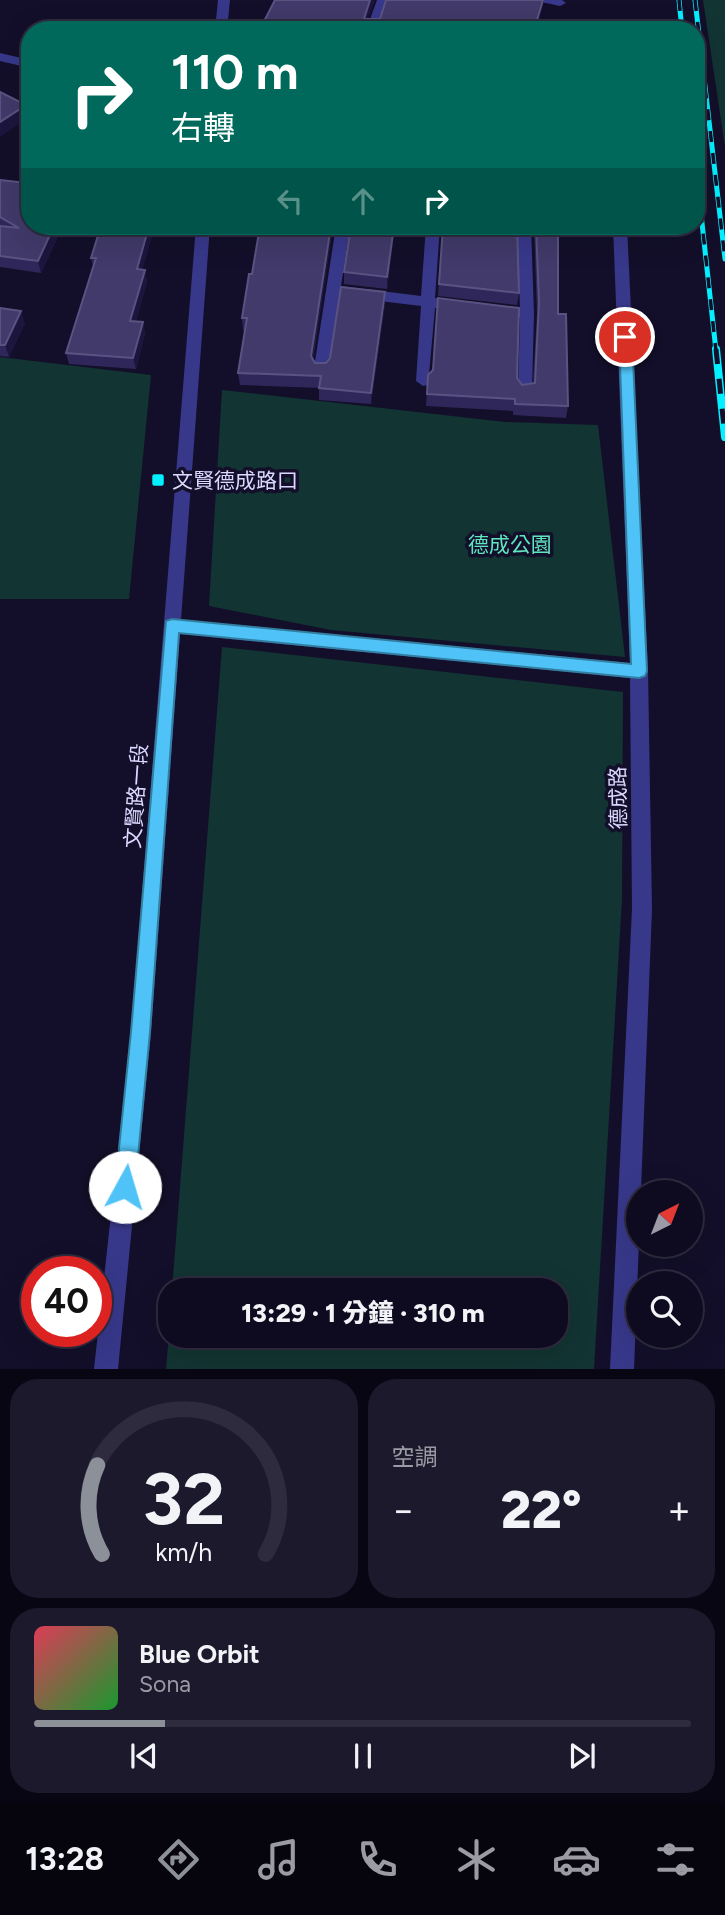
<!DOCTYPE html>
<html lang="zh-TW">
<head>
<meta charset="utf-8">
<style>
	body { margin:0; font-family:Figtree,"Noto Sans TC",sans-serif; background:#1c192d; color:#f1f3f6; height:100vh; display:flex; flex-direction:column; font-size:26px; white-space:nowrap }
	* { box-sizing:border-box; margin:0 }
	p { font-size:23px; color:#9b9ba5 }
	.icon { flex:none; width:38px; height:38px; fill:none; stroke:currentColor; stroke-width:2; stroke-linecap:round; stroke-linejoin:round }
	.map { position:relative; height:1369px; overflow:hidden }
	.details { display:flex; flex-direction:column; gap:10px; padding:10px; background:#080612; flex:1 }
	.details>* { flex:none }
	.hud { position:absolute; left:21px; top:21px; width:684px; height:214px; border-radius:28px; box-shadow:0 7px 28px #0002,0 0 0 2px #2e2b3e; background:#00695c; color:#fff; overflow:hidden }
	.needle { width:46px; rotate:42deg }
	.buttons { position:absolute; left:626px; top:1180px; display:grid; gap:14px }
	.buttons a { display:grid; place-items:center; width:77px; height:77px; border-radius:50%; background:#0e0b20; box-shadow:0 7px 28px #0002,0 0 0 2px #2e2b3e; font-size:35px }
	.speed { position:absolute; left:21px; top:1256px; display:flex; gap:14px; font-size:35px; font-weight:700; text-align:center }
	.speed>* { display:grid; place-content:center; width:91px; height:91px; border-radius:50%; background:#0e0b20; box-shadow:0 7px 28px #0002,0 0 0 2px #2e2b3e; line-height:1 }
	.speed .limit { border:10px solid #d22; background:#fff; color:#111 }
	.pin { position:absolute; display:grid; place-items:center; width:60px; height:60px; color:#fff; margin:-30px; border:4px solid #fff; border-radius:50%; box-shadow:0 2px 7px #0007 }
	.me { position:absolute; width:77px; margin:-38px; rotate:6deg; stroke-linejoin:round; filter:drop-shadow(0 0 5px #0008) }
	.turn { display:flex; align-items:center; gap:24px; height:147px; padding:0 35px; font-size:32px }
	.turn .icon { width:91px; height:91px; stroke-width:2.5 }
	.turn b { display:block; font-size:49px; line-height:60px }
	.lanes { display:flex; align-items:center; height:66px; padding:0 35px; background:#0003; justify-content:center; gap:35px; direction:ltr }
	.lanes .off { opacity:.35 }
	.big { font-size:52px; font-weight:800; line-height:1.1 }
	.details .tile { flex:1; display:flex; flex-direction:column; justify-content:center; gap:10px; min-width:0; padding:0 24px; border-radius:28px; background:#1c192d }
	.details .dial { align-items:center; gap:0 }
	.dial svg { height:182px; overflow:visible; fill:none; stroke:#2e2b3e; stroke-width:7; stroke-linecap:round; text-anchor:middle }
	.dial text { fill:#f1f3f6; stroke:none }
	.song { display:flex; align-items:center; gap:21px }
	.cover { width:84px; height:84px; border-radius:10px; background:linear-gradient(135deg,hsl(350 70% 55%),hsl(130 70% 35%)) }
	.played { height:7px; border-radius:4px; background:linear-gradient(90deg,#8c9099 20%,#2e2b3e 20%) }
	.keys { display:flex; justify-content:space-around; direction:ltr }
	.heat { display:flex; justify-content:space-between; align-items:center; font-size:38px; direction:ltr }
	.details .tiles { flex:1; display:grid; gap:10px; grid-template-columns:1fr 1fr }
	.tile:last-child { grid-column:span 2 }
	.trip { position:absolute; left:158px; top:1278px; width:410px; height:70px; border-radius:28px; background:#0e0b20; box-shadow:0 7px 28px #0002,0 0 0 2px #2e2b3e; font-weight:800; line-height:70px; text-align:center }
	.menu { display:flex; height:112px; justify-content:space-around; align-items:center; background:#06040d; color:#9b9ba5 }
	.menu .icon { width:49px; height:49px }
	.menu .current { color:#8c9099 }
	.menu b { font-size:32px; color:#f1f3f6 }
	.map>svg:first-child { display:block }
	.green { fill:#123432 }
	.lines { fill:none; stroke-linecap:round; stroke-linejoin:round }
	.minor { fill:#38388b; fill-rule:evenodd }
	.rail-far1-casing { stroke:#04efff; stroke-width:5 }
	.rail-casing { stroke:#04efff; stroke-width:8 }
	.rail-far1 { stroke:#130f2a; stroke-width:3.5; stroke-dasharray:11; stroke-linecap:butt }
	.rail { stroke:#130f2a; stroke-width:5; stroke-dasharray:15; stroke-linecap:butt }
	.wall { fill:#2f2759 }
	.shaded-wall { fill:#1c163e }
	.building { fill:#413a6a; stroke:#5a5382; stroke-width:2 }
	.route { fill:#4fc3f7; stroke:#337fa1; stroke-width:2 }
	.poi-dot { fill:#04efff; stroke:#130f2a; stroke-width:2.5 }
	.labels { text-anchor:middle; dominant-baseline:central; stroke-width:7; stroke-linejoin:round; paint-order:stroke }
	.poi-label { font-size:21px; fill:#dbd8ff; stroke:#130f2a; text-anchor:start }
	.park-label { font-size:21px; fill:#5de6bf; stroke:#130f2a }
	.street-label { font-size:21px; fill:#dbd8ff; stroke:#130f2a }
</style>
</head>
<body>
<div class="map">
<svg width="725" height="1369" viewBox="0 0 725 1369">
	<rect width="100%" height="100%" fill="#130f2a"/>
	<!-- green -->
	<path class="green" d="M703,0H725V147Z
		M0,357L151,375L129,599H0Z
		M222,390L505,422L598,425L625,657L331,630L209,606Z
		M222,647L623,692L622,899L594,1369H166L170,1322V1335H555V1290H172Z"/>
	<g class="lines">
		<!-- minor -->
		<path class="minor" d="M218,0H230L227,30H215Z
			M377,0H389L378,30H366Z
			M532,0H562L566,3L560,6Z
			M0,53L30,60V68L0,61Z
			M196,226H210L181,620L630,663L613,226H627L648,671L652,909L634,1369H610L632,909L630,678L180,634L151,1032L118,1369H94L131,1032Z
			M336,226H350L341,286L421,296L426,226H440L435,298L462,301L469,306L462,311L435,308L428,385L423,386L416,381L421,306L339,296L328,368L326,372H316L314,368Z
			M517,226H531L534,314L532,390L525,395L518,390L520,318L497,315L490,310L497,305L520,308Z"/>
		<defs>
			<path id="rail-far1" d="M679,0L682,30
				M695,0L725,259
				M696,168L716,351"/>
			<path id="rail" d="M716,349L725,437"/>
		</defs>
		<!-- rail-far1 casing -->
		<use href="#rail-far1" class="rail-far1-casing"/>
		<!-- rail casing -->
		<use href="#rail" class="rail-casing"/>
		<!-- rail-far1 -->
		<use href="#rail-far1" class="rail-far1"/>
		<!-- rail -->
		<use href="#rail" class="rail"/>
	</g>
	<!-- wall -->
	<path class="wall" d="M0,180L30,226H63L41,273L0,267Z
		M260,226H333L313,359L315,363H326L385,304L371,404L319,400V388L240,385L238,373L245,330H243L242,318L252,274Z
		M395,226L387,289L344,284V272Z
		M441,226H517L519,293L517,305L438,296L443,226Z
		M534,226H558V314L568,406L566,418L513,415V411L426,406L428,375L517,378L522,385L533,383L537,314Z
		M153,232L142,270H145L147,282L136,321L143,322L145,334L136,369L69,364L66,353L93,267L91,258Z
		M0,308L25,323L9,357L0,356Z"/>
	<!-- shaded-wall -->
	<path class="shaded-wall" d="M370,0H375L364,30V19Z
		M543,0H544L543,5L536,30H534Z
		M26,105L29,117L0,137V122Z
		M28,183L30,188V199L23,195Z
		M54,226H63L41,273L38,261Z
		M149,226H152L153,232L139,281L137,269Z
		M331,226H333L311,368V356Z
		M394,226H395L387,289V277Z
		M145,270L147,282L133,333L130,321Z
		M385,292V304L371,404V393Z
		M21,311L25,323L9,357L5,345Z
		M143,322L145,334L136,369L133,358Z"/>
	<!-- building -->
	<path class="building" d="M275,0H370L364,19H380L386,0H543L534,30L260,29Z
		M0,92L26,105L0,122Z
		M0,180L28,183L23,195L30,196V226H54L38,261L0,256V226L19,228L0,217Z
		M101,226H149L137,269L145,270L130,321L143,322L133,358L66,353L96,258H91Z
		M260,226H331L311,356L315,363H326L330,358L341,287L385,292L371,393L319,388L321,376L238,373L247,318H242L249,274H252Z
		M351,226H394L387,277L344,272Z
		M443,226H517L519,293L439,284Z
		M536,226H558V314H566L568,406L515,404V399L427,394L428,375L433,370L438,298L519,308L517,378L522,385L535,383L539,302Z
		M0,308L21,311L5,345H0Z"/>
	<!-- route -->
	<path class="route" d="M625,333L632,337L647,671L645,676L639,678L179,633L150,1032L135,1187L132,1194L125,1197L118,1194L115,1187L131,1032L166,621L172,619L631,664L619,337Z"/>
	<!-- markers -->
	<rect class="poi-dot" x="151" y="473" width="14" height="14" rx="3.5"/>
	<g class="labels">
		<!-- poi labels -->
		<g class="poi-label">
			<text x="172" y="480">文賢德成路口</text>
		</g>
		<!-- park labels -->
		<g class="park-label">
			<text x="510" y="544">德成公園</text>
		</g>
		<!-- street labels -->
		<g class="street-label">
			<text transform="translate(136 796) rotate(-86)">文賢路一段</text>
			<text transform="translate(618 798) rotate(-91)">德成路</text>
		</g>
	</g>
</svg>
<div class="buttons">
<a><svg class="needle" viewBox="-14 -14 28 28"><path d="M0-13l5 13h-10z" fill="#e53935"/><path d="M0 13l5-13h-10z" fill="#9b9ba5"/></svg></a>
<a><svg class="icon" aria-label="search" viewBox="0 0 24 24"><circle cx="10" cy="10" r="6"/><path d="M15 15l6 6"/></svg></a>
</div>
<div class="speed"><div class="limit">40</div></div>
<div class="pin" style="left:625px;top:337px;background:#d93025"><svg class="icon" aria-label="arrive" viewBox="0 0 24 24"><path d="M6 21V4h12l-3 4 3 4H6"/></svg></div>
<svg class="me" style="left:125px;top:1187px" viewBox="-20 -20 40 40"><circle r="19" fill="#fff"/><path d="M0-13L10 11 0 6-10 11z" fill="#4fc3f7"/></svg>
<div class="trip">13:29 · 1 分鐘 · 310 m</div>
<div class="hud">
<div class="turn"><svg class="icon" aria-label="right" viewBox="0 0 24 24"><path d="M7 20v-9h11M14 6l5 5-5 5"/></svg><div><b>110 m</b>右轉</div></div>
<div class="lanes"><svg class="icon off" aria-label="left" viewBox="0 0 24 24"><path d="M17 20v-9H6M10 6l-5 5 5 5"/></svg><svg class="icon off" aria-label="ahead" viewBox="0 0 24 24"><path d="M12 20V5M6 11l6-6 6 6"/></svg><svg class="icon" aria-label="right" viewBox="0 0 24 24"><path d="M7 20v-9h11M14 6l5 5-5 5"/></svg></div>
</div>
</div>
<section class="details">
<div class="tiles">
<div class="tile dial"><svg viewBox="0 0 100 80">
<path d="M14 69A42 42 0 1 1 86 69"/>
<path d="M14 69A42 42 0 0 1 12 30" stroke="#8c9099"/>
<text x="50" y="56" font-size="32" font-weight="700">32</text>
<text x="50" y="72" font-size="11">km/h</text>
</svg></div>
<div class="tile"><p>空調</p>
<div class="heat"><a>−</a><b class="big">22°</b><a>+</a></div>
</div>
<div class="tile">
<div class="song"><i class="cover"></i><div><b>Blue Orbit</b><p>Sona</p></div></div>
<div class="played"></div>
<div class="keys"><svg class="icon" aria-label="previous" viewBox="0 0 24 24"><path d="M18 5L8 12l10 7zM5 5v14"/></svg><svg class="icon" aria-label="pause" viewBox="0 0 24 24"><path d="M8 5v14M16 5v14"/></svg><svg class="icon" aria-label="next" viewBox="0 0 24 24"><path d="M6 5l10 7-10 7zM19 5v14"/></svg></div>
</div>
</div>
</section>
<nav class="menu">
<b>13:28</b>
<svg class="icon current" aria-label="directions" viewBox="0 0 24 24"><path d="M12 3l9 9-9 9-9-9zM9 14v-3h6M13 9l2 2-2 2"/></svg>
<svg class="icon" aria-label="music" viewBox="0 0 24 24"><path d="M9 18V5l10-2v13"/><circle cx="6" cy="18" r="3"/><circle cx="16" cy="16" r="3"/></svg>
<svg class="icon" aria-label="phone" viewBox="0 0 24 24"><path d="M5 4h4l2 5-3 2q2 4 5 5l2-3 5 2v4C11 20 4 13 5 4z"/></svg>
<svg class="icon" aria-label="climate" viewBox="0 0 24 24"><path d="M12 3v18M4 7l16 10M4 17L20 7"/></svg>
<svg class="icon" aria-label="car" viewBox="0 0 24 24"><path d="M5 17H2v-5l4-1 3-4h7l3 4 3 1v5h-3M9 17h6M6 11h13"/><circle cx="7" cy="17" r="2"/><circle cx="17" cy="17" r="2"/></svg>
<svg class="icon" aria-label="filters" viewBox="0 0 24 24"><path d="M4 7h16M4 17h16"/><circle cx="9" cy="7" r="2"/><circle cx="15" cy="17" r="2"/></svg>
</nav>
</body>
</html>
